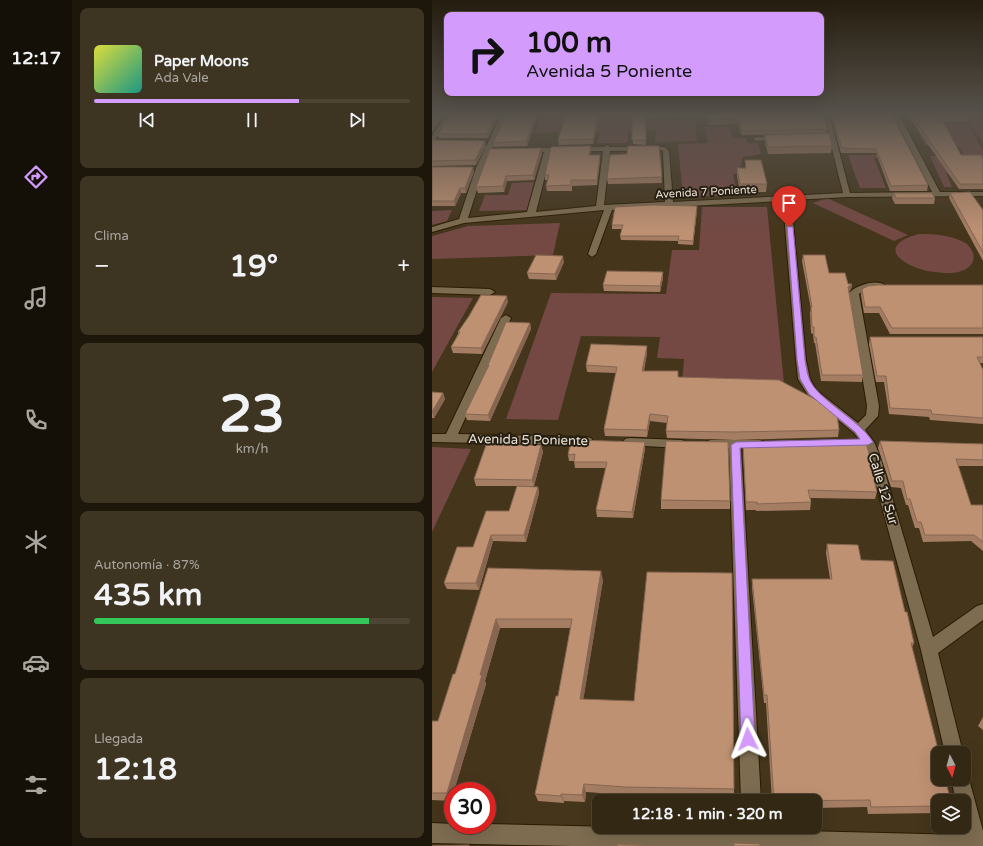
<!DOCTYPE html>
<html lang="es">
<head>
<meta charset="utf-8">
<style>
	body { margin:0; font-family:"Varela Round",sans-serif; background:#3e3422; color:#f1f3f6; height:100vh; display:flex; flex-direction:column; font-size:15px; white-space:nowrap }
	* { box-sizing:border-box; margin:0 }
	p { font-size:13px; color:#a9a6a0 }
	.icon { flex:none; width:22px; height:22px; fill:none; stroke:currentColor; stroke-width:2; stroke-linecap:round; stroke-linejoin:round }
	.map { position:relative; flex:1; overflow:hidden }
	.details { display:flex; flex-direction:column; gap:8px; padding:8px; background:#1c160b; width:360px }
	.details>* { flex:none }
	.hud { position:absolute; left:12px; top:12px; width:380px; height:84px; border-radius:8px; box-shadow:0 4px 16px #0002,0 0 0 1px #4e4434; background:#d39cfc; color:#111; overflow:hidden }
	.needle { width:26px; rotate:174deg }
	.tools { position:absolute; left:499px; top:746px; display:grid; gap:8px }
	.tools a { display:grid; place-items:center; width:40px; height:40px; border-radius:8px; background:#332814; box-shadow:0 4px 16px #0002,0 0 0 1px #4e4434; font-size:20px }
	.speed { position:absolute; left:12px; top:782px; display:flex; gap:8px; font-size:20px; font-weight:700; text-align:center }
	.speed>* { display:grid; place-content:center; width:52px; height:52px; border-radius:50%; background:#332814; box-shadow:0 4px 16px #0002,0 0 0 1px #4e4434; line-height:1 }
	.speed .limit { border:6px solid #d22; background:#fff; color:#111 }
	.pin { position:absolute; display:grid; place-items:center; width:34px; height:34px; color:#fff; margin:-41px -17px; border-radius:50% 50% 50% 0; rotate:-45deg; box-shadow:0 0 4px #0007 }
	.pin .icon { rotate:45deg }
	.me { position:absolute; width:44px; margin:-22px; rotate:357deg; stroke-linejoin:round; filter:drop-shadow(0 0 3px #0008) }
	.turn { display:flex; align-items:center; gap:14px; height:84px; padding:0 16px; font-size:18px }
	.turn .icon { width:52px; height:52px; stroke-width:2.5 }
	.turn b { display:block; font-size:28px; line-height:34px }
	.big { font-size:30px; font-weight:700; line-height:1.1 }
	.details .widget { flex:1; display:flex; flex-direction:column; justify-content:center; gap:6px; min-width:0; padding:0 14px; border-radius:8px; background:#3e3422 }
	.details .dial { align-items:center; gap:0 }
	.dial b { font-size:52px; line-height:1 }
	.song { display:flex; align-items:center; gap:12px }
	.cover { width:48px; height:48px; border-radius:6px; background:linear-gradient(135deg,hsl(60 70% 55%),hsl(170 70% 35%)) }
	.played { height:4px; border-radius:2px; background:linear-gradient(90deg,#d39cfc 65%,#4e4434 65%) }
	.keys { display:flex; justify-content:space-around; direction:ltr }
	.heat { display:flex; justify-content:space-between; align-items:center; font-size:22px; direction:ltr }
	.charge { height:6px; border-radius:3px; background:linear-gradient(90deg,#34c759 87%,#4e4434 0) }
	.trip { position:absolute; left:160px; top:794px; width:230px; height:40px; border-radius:8px; background:#332814; box-shadow:0 4px 16px #0002,0 0 0 1px #4e4434; font-weight:700; line-height:40px; text-align:center }
	main { display:flex; flex:1; min-height:0 }
	.menu { display:flex; flex-direction:column; width:72px; justify-content:space-around; align-items:center; background:#141008; color:#a9a6a0 }
	.menu .icon { width:28px; height:28px }
	.menu .selected { color:#d39cfc }
	.menu b { font-size:18px; color:#f1f3f6 }
	.map>svg:first-child { display:block }
	.green { fill:#744944 }
	.lines { fill:none; stroke-linecap:round; stroke-linejoin:round }
	.minor-casing { stroke:#2a1c02; stroke-width:2 }
	.minor { fill:#7d6c50; fill-rule:evenodd }
	.wall { fill:#a47d63 }
	.shaded-wall { fill:#866650 }
	.building { fill:#bf9173; stroke:#866650 }
	.route { fill:#d39cfc; stroke:#8965a4 }
	.labels { text-anchor:middle; dominant-baseline:central; stroke-width:4; stroke-linejoin:round; paint-order:stroke }
	.far-street-label { font-size:11px; fill:#ece2d3; stroke:#251e12 }
	.street-label { font-size:13px; fill:#ece2d3; stroke:#251e12 }
</style>
</head>
<body>
<main>
<nav class="menu">
<b>12:17</b>
<svg class="icon selected" aria-label="directions" viewBox="0 0 24 24"><path d="M12 3l9 9-9 9-9-9zM9 14v-3h6M13 9l2 2-2 2"/></svg>
<svg class="icon" aria-label="music" viewBox="0 0 24 24"><path d="M9 18V5l10-2v13"/><circle cx="6" cy="18" r="3"/><circle cx="16" cy="16" r="3"/></svg>
<svg class="icon" aria-label="phone" viewBox="0 0 24 24"><path d="M5 4h4l2 5-3 2q2 4 5 5l2-3 5 2v4C11 20 4 13 5 4z"/></svg>
<svg class="icon" aria-label="climate" viewBox="0 0 24 24"><path d="M12 3v18M4 7l16 10M4 17L20 7"/></svg>
<svg class="icon" aria-label="car" viewBox="0 0 24 24"><path d="M5 17H2v-5l4-1 3-4h7l3 4 3 1v5h-3M9 17h6M6 11h13"/><circle cx="7" cy="17" r="2"/><circle cx="17" cy="17" r="2"/></svg>
<svg class="icon" aria-label="filters" viewBox="0 0 24 24"><path d="M4 7h16M4 17h16"/><circle cx="9" cy="7" r="2"/><circle cx="15" cy="17" r="2"/></svg>
</nav>
<section class="details">
<div class="widget">
<div class="song"><i class="cover"></i><div><b>Paper Moons</b><p>Ada Vale</p></div></div>
<div class="played"></div>
<div class="keys"><svg class="icon" aria-label="previous" viewBox="0 0 24 24"><path d="M18 5L8 12l10 7zM5 5v14"/></svg><svg class="icon" aria-label="pause" viewBox="0 0 24 24"><path d="M8 5v14M16 5v14"/></svg><svg class="icon" aria-label="next" viewBox="0 0 24 24"><path d="M6 5l10 7-10 7zM19 5v14"/></svg></div>
</div>
<div class="widget"><p>Clima</p>
<div class="heat"><a>−</a><b class="big">19°</b><a>+</a></div>
</div>
<div class="widget dial"><b>23</b><p>km/h</p></div>
<div class="widget"><p>Autonomía · 87%</p><b class="big">435 km</b><div class="charge"></div></div>
<div class="widget"><p>Llegada</p><b class="big">12:18</b></div>
</section>
<div class="map">
<svg width="551" height="846" viewBox="0 0 551 846">
	<rect width="100%" height="100%" fill="#44351b"/>
	<!-- green -->
	<path class="green" d="M111,113H225V119H263L265,141L223,142L224,130H197L195,143H165L168,132L102,133Z
		M530,113H551V143Z
		M512,123H535L551,150V159L535,174L514,173L520,187H512L498,156H532L526,146L493,145L486,131L515,129Z
		M273,127H298L301,138H314L316,143L326,142L329,154L311,157L307,173L301,174L306,195L251,197L246,144L276,143Z
		M416,155H446L474,158H442L454,188H428Z
		M102,182L95,210L47,211L53,195H76L80,183Z
		M395,198L476,235L462,241L381,203Z
		M270,207H335L352,384L250,383L252,359L225,358L228,337L149,336L126,420L74,419L119,293L234,294L240,250H267Z
		M20,210L15,221L0,225V211Z
		M128,223L121,255L0,259V236L36,226Z
		M487,234C504,234 521,235 535,244C551,260 536,273 517,273C504,273 490,271 478,265C451,251 466,239 487,234Z
		M0,297L41,298L0,372Z
		M0,447L39,449L0,532Z"/>
	<g class="lines">
		<defs>
			<path id="minor" d="M15,113H21L2,142L0,143V136Z
				M70,113H76L52,168L36,218L95,212L112,152L92,151L91,150L94,148L172,147L175,145L178,147H233L237,151L241,202L411,193L391,113H397L418,193L500,192L460,113H466L508,192H551V196L415,197L359,200L374,360L378,379L384,390L426,423L434,415L435,406L417,293C424,285 446,278 454,286C447,292 435,288 427,294L447,406L446,416L433,430L442,442L448,456L501,637L545,606L551,604V620L506,653L531,753H513L489,650L436,456L431,444L422,433L376,395L366,379L364,360L351,201L180,210L164,254L160,257L156,254L172,210L32,223L0,232V227L27,219L44,168ZM229,150L231,151L233,202L172,205L178,151ZM171,151L164,206L104,212L119,152Z
				M286,113L294,115L291,117L244,119L241,117L244,115Z
				M350,136L352,137V139L324,141L321,139L324,137Z
				M0,287L58,289L63,292L58,295L0,293Z
				M74,315L79,318L26,434L155,437L159,438L161,441L159,444L155,445L0,442V434H14L69,318Z
				M197,438L249,440L253,441L255,444L253,447L249,448L193,445L191,442L193,439Z
				M279,440H327L331,441L333,444L331,447L309,448L329,801H309L297,448L275,447L273,444L275,441Z
				M532,771L535,772L537,779L551,831V846H139L0,843V823L21,824V825L55,824L310,830V827H330V830L532,835L530,827H532V801H524L519,779H532Z"/>
		</defs>
		<!-- minor casing -->
		<use href="#minor" class="minor-casing"/>
		<!-- minor -->
		<use href="#minor" class="minor"/>
	</g>
	<!-- wall -->
	<path class="wall" d="M68,113L56,138H7L6,134Z
		M107,113L95,146L62,147L61,143Z
		M168,113L161,144L127,145L126,140Z
		M200,113H239V118H213L214,145L201,144Z
		M398,113H459L496,185L495,191H458L444,153H409Z
		M474,113H533L536,117L535,122H511L529,155L551,159V189H527Z
		M275,115L395,129L394,134L310,135L306,124L277,125L275,119Z
		M333,135L400,146L399,153L336,154L333,142Z
		M0,140L54,146L44,165L0,166Z
		M227,146L230,183L176,184L175,179Z
		M159,151L158,155H168V160L165,185L140,186V191H115L114,186L116,180H113V175Z
		M110,153L102,180L75,181L72,192L46,193L44,187Z
		M313,160L335,184L334,192H308L305,176V168H313Z
		M0,167L42,172L34,193H29L23,206H0Z
		M462,193L503,198L502,204H463L460,198Z
		M518,193L551,210V261L517,198Z
		M265,210L261,245L246,244V241L189,240L188,236L190,229H180V225Z
		M371,255L397,273L416,284H420L419,289L417,292L431,375L430,382L389,381L383,343H382L381,334L379,333L378,313L379,309L370,261Z
		M132,262L124,280L97,279L95,273Z
		M231,272V278L228,292L172,291L171,285Z
		M551,285V334H458L447,313H432L429,295L430,289Z
		M76,302L50,354L21,353L19,347L26,334V332Z
		M98,323L99,329L58,421L35,420L33,414L56,367V365Z
		M438,337H551V363H548L551,370V424L498,420L497,417L457,414L452,382H444L437,344Z
		M215,346V353L212,371H246V377L407,430L406,437L303,440L235,438L234,431L235,423L218,421L215,437L173,436L172,429L184,373L155,372L154,365Z
		M0,392L11,393L13,399L2,418H0Z
		M448,441L551,444V466H526L539,505H551V551L539,541L491,542L487,528H483L476,505H474L469,488L459,487L446,448Z
		M213,442V449L201,518L165,517L164,510L174,468H143L142,461H137L136,455Z
		M311,443L445,480L443,486L445,492L443,499L378,498L379,502L378,510L324,511V510H314L311,450Z
		M109,445L111,452L102,486H44L42,479Z
		M106,487L107,493L94,542L61,541L47,590L15,589L12,583L41,547L77,511Z
		M229,500L298,501V509H229Z
		M395,544L429,560L473,612L482,643L480,647L506,801V813L436,814L435,807L383,808V801H340L334,703H332L320,588V579H398L394,553Z
		M56,568L171,580L151,700L302,789V797L194,795L154,792L153,802L132,801V803L106,801L103,794L126,696L139,628H68L53,681L54,684L22,791H21L20,801L0,800V721H6L23,674Z
		M551,717V730L546,726Z"/>
	<!-- shaded-wall -->
	<path class="shaded-wall" d="M9,113H13L0,133V127Z
		M65,113H68L56,138L55,134Z
		M105,113H107L95,146L94,141Z
		M167,113H168L161,144V139Z
		M53,141L54,146L44,165L43,160Z
		M159,146V151L157,160V155Z
		M109,148L110,153L102,180L101,175Z
		M168,155V160L165,185V180Z
		M41,167L42,172L34,193L33,188Z
		M74,176L75,181L72,192L71,186Z
		M28,188L29,193L23,206L22,201Z
		M265,206V210L261,245V241Z
		M131,256L132,262L124,280L123,274Z
		M231,272V278L228,292V286Z
		M420,284L419,289L416,293V287Z
		M75,296L76,302L50,354L49,348Z
		M98,323L99,329L58,421L56,415Z
		M215,346V353L210,378V371Z
		M11,393L13,399L2,418L0,412Z
		M218,414V421L215,437V430Z
		M213,442V449L201,518L200,512Z
		M109,445L111,452L102,486L100,480Z
		M106,487L107,493L94,542L92,535Z
		M59,535L61,541L47,590L44,583Z
		M169,571L171,580L150,708L148,699Z
		M64,619L68,628L53,681L54,684L22,791H21V796L20,801L15,793Z
		M152,784L154,792L153,802L150,795Z
		M129,794L132,801V803L129,796Z"/>
	<!-- building -->
	<path class="building" d="M0,113H9L0,127Z
		M18,113H65L55,134H6Z
		M75,113H105L94,141L61,143Z
		M135,113H167L161,139L126,140Z
		M200,113H234L213,114L214,140H200Z
		M323,113H391L395,129L310,131L306,119L277,120L275,115Z
		M399,113H459L496,185L459,186L444,149L410,148Z
		M478,113H533L536,117L508,118L513,125L529,155H549L551,159V184H528Z
		M397,133L400,146L336,147L333,135Z
		M0,140L53,141L43,160L0,161Z
		M159,146L157,155H168L165,180H139V185L114,186L117,175H113L119,147Z
		M196,146H227L230,177L175,179L178,155L195,154Z
		M109,148L101,175L74,176L71,186L44,187L58,149Z
		M313,160H329L335,184H308L305,168H314Z
		M0,167H41L33,188H28L22,201H0Z
		M538,192L551,210V252L518,193Z
		M462,193H500L503,198H464Z
		M221,205L265,206L261,241L246,240L247,236H188L191,225H180L183,207Z
		M104,255L131,256L123,274L95,273Z
		M371,255H393L397,273H413L416,284H420L416,287L431,375H390L384,337H382V327H380L379,307H380Z
		M175,271L231,272L228,286L171,285Z
		M445,285H551V328H460L448,307H433L430,289L436,286Z
		M49,295L75,296L49,348L19,347L28,332H26L37,316Z
		M74,322L98,323L56,415L33,414L57,365H56Z
		M438,337H551V357H545L551,370V418L500,414L499,410L458,408L454,376H445Z
		M159,344L215,346L210,371H246V377L347,380L394,405L405,414L407,430L303,432L234,431L236,416L218,414L215,430L172,429L185,367L154,365Z
		M0,392L11,393L0,412Z
		M139,440L213,442L200,512L164,510L175,462H142L143,454L136,455Z
		M433,440L445,480H442L445,492L376,490L379,502L325,504V502H314L311,443Z
		M234,441L296,442L298,501L229,500Z
		M448,441L551,444V460L524,459L539,505H551V542L542,535H493L489,522H485L478,499H475L471,481H460Z
		M54,445H109L100,480L42,479Z
		M85,486L106,487L92,535H59L44,583H12L25,547H41L54,511H77Z
		M395,544L426,545L429,560L461,561L473,612H475L482,643H479L507,753H506V779H513L519,801H506V806L439,807L438,800L342,801L335,695H332L320,579H400Z
		M56,568L169,571L148,699L202,701L215,572L300,573L302,789L193,787L152,784L150,795L129,794V796L103,794L124,696H126L140,619H64L48,675H50L15,793H0V721H6L21,674H23Z
		M302,843L328,844V846H302Z
		M185,844L223,846H185Z
		M37,845V846H0Z"/>
	<!-- sky -->
	<linearGradient id="sky" x2="0" y2="1"><stop stop-color="#251d0f"/><stop offset="0.49" stop-color="#56514a"/><stop offset="1" stop-color="#56514a" stop-opacity="0"/></linearGradient>
	<rect width="551" height="232" fill="url(#sky)"/>
	<!-- route -->
	<path class="route" d="M355,226L361,227L373,360C374,366 375,373 377,378C384,399 427,419 441,442L436,445L308,448L323,739L321,744L316,746L311,744L309,739L299,445L304,442L428,439L423,432L377,394L368,379L365,360Z"/>
	<g class="labels">
		<!-- far-street labels -->
		<g class="far-street-label">
			<text transform="translate(274 192) rotate(-3)">Avenida 7 Poniente</text>
		</g>
		<!-- street labels -->
		<g class="street-label">
			<text transform="translate(96 440) rotate(1)">Avenida 5 Poniente</text>
			<text transform="translate(451 489) rotate(73)">Calle 12 Sur</text>
		</g>
	</g>
</svg>
<div class="tools">
<a><svg class="needle" viewBox="-14 -14 28 28"><path d="M0-13l5 13h-10z" fill="#e53935"/><path d="M0 13l5-13h-10z" fill="#a9a6a0"/></svg></a>
<a><svg class="icon" aria-label="layers" viewBox="0 0 24 24"><path d="M12 4l9 5-9 5-9-5zM3 14l9 5 9-5"/></svg></a>
</div>
<div class="speed"><div class="limit">30</div></div>
<div class="pin" style="left:357px;top:227px;background:#d93025"><svg class="icon" aria-label="arrive" viewBox="0 0 24 24"><path d="M6 21V4h12l-3 4 3 4H6"/></svg></div>
<svg class="me" style="left:316px;top:739px" viewBox="-20 -20 40 40"><path d="M0-17L14 15 0 8-14 15z" fill="#d39cfc" stroke="#fff" stroke-width="4"/></svg>
<div class="trip">12:18 · 1 min · 320 m</div>
<div class="hud">
<div class="turn"><svg class="icon" aria-label="right" viewBox="0 0 24 24"><path d="M7 20v-9h11M14 6l5 5-5 5"/></svg><div><b>100 m</b>Avenida 5 Poniente</div></div>
</div>
</div>
</main>
</body>
</html>
